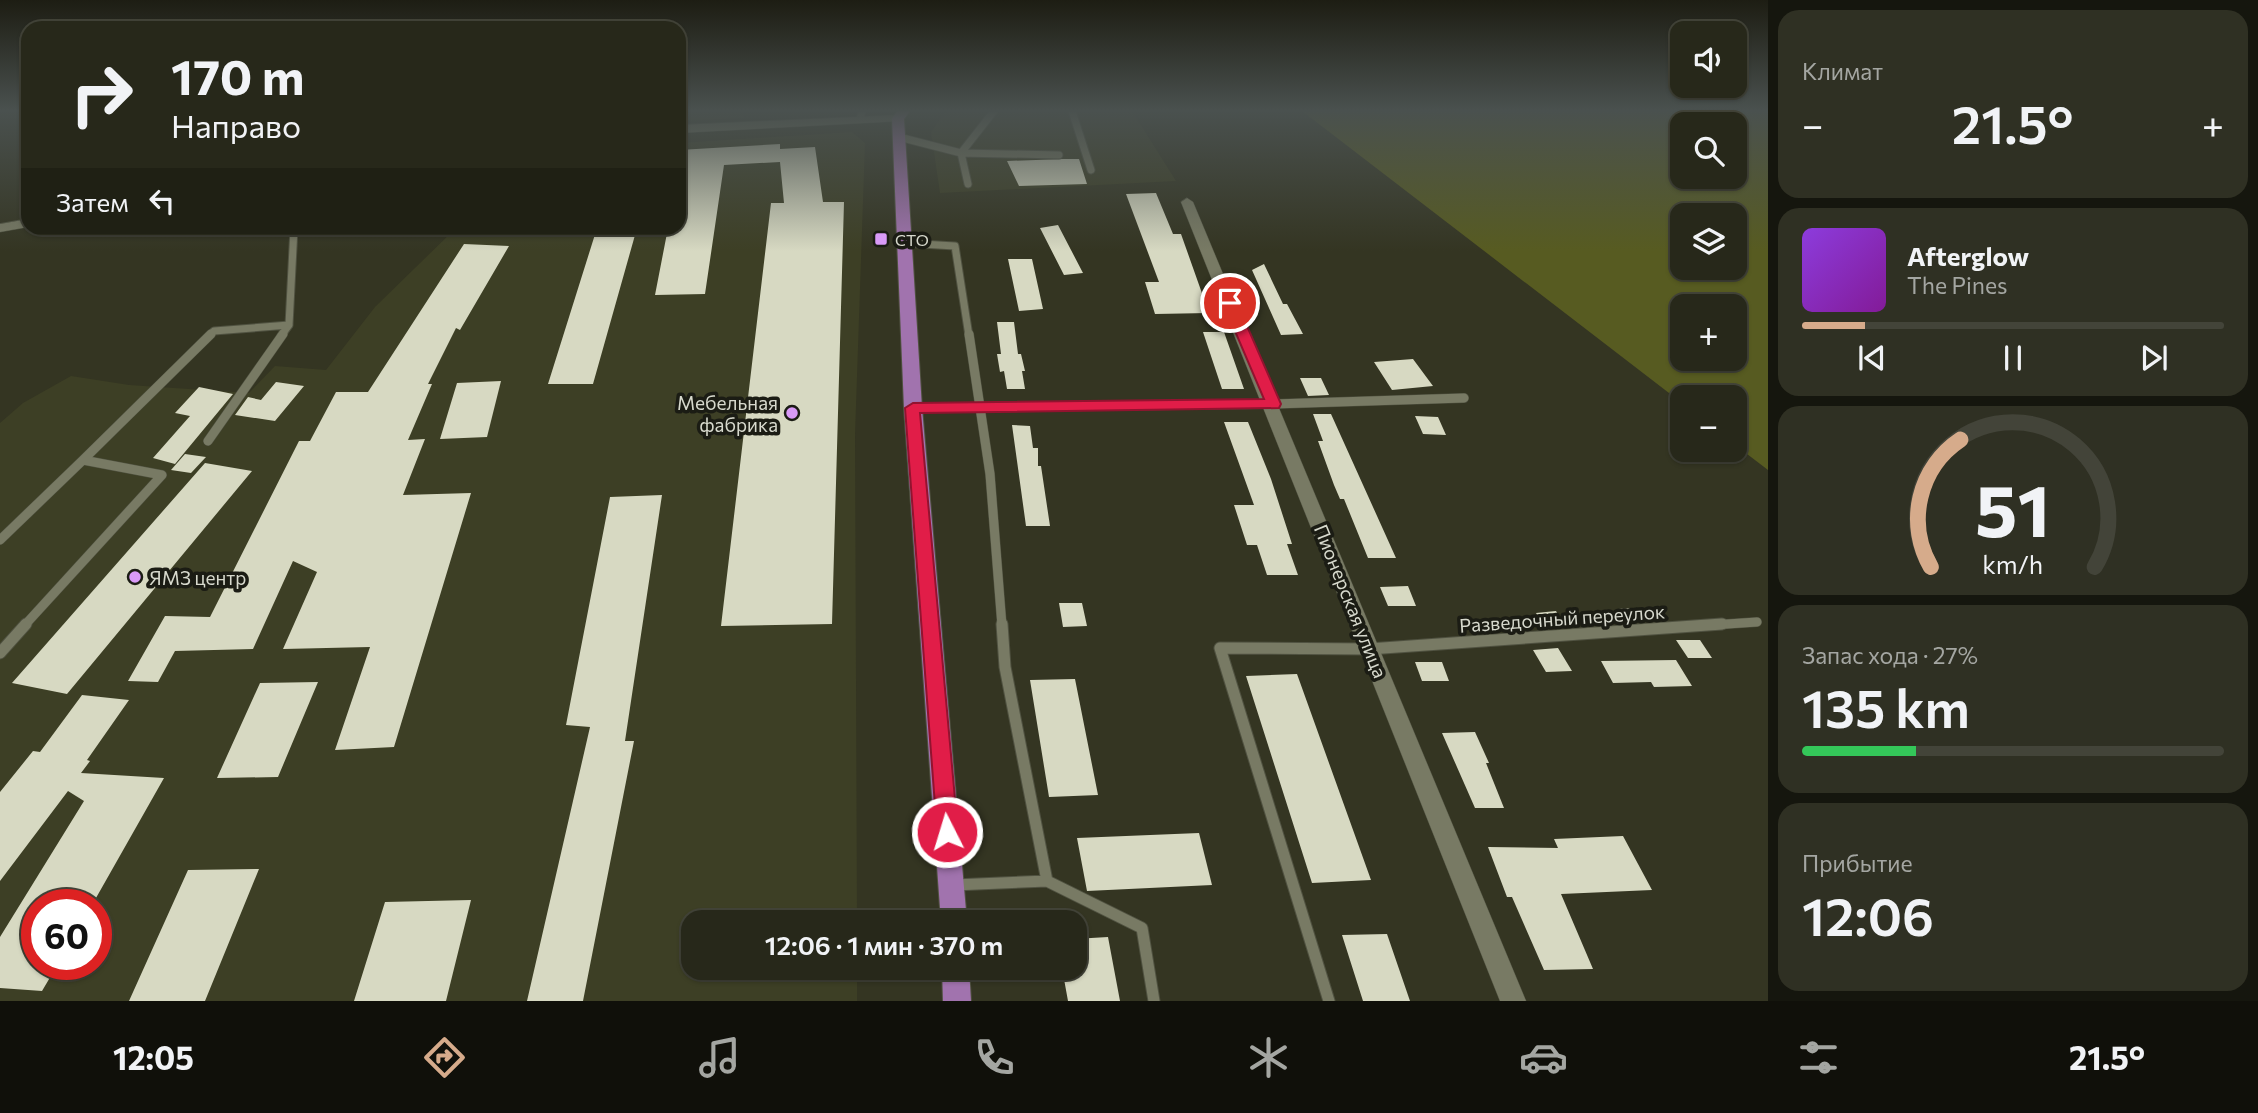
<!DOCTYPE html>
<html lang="ru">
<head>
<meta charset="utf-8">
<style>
	body { margin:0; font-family:Commissioner,sans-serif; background:#2f3023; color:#f1f3f6; height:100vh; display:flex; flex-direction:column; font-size:26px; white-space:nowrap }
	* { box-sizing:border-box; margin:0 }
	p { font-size:23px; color:#a4a6a2 }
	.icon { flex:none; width:38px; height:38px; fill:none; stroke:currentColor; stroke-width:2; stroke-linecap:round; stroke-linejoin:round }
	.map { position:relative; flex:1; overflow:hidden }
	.side { display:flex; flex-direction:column; gap:10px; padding:10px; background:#15160e; width:490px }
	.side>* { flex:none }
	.banner { position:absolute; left:21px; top:21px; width:665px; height:214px; border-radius:21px; box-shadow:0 2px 5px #0004,0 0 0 2px #434439; background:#27281a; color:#f1f3f6; overflow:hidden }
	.controls { position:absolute; left:1670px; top:21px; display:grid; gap:14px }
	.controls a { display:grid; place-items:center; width:77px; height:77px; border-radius:14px; background:#27281a; box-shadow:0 2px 5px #0004,0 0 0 2px #434439; font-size:35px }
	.speed { position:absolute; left:21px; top:889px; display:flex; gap:14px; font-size:35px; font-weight:700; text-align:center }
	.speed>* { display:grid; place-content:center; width:91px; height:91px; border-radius:50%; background:#27281a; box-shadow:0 2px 5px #0004,0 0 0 2px #434439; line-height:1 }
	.speed .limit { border:10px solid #d22; background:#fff; color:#111 }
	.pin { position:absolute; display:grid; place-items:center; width:60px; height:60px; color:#fff; margin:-30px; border:4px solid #fff; border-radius:50%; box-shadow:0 2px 7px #0007 }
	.me { position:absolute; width:77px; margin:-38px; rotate:355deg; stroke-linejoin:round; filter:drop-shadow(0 0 5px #0008) }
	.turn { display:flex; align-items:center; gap:24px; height:147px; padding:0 35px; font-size:32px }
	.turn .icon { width:91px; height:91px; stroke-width:2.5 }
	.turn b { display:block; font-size:49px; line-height:60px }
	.then { display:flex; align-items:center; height:66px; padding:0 35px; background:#0003; gap:14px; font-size:26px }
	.big { font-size:52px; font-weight:600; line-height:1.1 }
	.side .tile { flex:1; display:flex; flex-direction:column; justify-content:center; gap:10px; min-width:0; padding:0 24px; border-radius:21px; background:#2f3023 }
	.side .dial { align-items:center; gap:0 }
	.dial svg { height:182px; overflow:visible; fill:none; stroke:#434439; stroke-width:7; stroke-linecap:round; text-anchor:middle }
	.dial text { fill:#f1f3f6; stroke:none }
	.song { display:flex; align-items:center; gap:21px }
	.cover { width:84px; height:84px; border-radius:10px; background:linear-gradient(135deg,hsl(270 70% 55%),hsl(290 70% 35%)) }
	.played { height:7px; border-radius:4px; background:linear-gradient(90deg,#d6ab8b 15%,#434439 15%) }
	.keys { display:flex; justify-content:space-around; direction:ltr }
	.heat { display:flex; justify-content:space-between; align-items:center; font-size:38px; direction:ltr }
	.charge { height:10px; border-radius:5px; background:linear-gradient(90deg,#34c759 27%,#434439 0) }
	.trip { position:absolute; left:681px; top:910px; width:406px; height:70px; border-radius:21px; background:#27281a; box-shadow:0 2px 5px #0004,0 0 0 2px #434439; font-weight:600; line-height:70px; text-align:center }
	.tabs { display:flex; height:112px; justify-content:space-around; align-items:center; background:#10100a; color:#a4a6a2 }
	.tabs .icon { width:49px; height:49px }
	.tabs .on { color:#d6ab8b }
	.tabs b { font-size:32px; color:#f1f3f6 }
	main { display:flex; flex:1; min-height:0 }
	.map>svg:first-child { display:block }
	.built { fill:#3d3f25; fill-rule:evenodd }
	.green { fill:#575b21; fill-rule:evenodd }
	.building { fill:#d7d9c2 }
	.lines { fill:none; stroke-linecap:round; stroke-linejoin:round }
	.service-far2-casing { stroke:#505241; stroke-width:9 }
	.service-far1-casing { stroke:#505241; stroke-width:10 }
	.service-casing { stroke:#505241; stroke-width:13 }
	.minor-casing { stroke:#505241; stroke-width:1 }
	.primary-casing { stroke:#505241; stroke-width:2 }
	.service-far2 { stroke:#787a64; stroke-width:7 }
	.service-far1 { stroke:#787a64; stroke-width:9 }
	.service { stroke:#787a64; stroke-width:11 }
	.minor { fill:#787a64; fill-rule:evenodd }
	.primary { fill:#a173ae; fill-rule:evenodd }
	.route { fill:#e11d48; stroke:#92132f; stroke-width:2 }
	.poi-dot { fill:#d99af7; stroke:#1b1c14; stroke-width:2.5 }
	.labels { text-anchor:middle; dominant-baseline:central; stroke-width:7; stroke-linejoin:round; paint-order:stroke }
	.far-poi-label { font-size:16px; fill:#d7d9cd; stroke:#1b1c14; text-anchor:start }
	.poi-label { font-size:19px; fill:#d7d9cd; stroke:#1b1c14; text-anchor:end }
	.street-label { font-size:19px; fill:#d7d9cd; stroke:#1b1c14 }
</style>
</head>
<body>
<main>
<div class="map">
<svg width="1768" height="1001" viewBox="0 0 1768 1001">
	<rect width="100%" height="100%" fill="#343522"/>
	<!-- built -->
	<path class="built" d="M679,111H743V118L679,121Z
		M946,111H1132L1176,181L940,193L931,132Z
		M852,132L865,143L855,435L857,922H693V968H857V1001H0V423L23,403L71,376L129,385L249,393L275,366L326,370L375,307L456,228H679V143ZM37,905H96V964H37Z"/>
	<!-- green -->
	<path class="green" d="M1302,111H1768V470L1734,444V397H1682V403ZM1682,124H1734V177H1682ZM1682,215H1734V268H1682ZM1682,306H1734V359H1682Z"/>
	<!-- building -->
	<path class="building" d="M780,144V149L815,147L823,202H844L832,624L721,626L771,203H784L780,162L724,165L705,294L655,295L668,228H679V150Z
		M1063,159H1079L1087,184L1019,186L1007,161Z
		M1156,193L1173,234H1181L1209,313L1155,314L1145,282H1159L1126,194Z
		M1058,225L1083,273L1064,275L1040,228Z
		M597,228H637L593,384H548Z
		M464,244L509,246L460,330L456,328L428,384H432L408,440L425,439L403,495L471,493L394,747L335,750L370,647L283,649L317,572L293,561L253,649L175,651L158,682L128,681L165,616L210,617L299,441H310L336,392H368Z
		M1008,259H1032L1043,309L1019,311Z
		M1264,264L1283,304H1287L1303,334L1281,335L1252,270Z
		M997,322H1014L1018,354H1021L1025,371H1022L1025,389H1007L1004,371L1000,372L997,354H1001Z
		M1203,332H1224L1244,389H1222Z
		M1413,359L1433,386L1392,390L1374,362Z
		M1300,378H1321L1329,395L1308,396Z
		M501,381L487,437L440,439L457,383Z
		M276,382L304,386L275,421L235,415L248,397L261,400Z
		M199,387L233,394L175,464L153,458L190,416L175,413Z
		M1313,414H1331L1396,558H1368L1344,499H1340L1334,485L1318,441H1323Z
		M1415,416L1438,417L1446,435L1423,434Z
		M1224,422H1248L1271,479L1292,544H1287L1298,575H1267L1257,545H1247L1234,505H1254Z
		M1012,425L1030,426L1033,448H1038V466H1041L1050,526H1026Z
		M185,454L206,457L191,473L171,470Z
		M205,463L252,471L67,694L12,683Z
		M662,495L625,741H634L583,1001H527L590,727L566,725L610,497Z
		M1408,586L1416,606H1388L1380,587Z
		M1059,603H1082L1087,626L1063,627Z
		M1638,608L1647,621L1627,622L1618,609Z
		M1556,611L1565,627L1545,628L1536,613Z
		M1676,640H1700L1712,658H1688Z
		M1558,648L1572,671L1546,672L1533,650Z
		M1676,660L1692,686L1654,687L1651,682L1613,683L1601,661Z
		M1415,662H1442L1449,681H1422Z
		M1297,674L1371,880L1312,883L1246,676Z
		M1075,679L1098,795L1049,797L1030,680Z
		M318,682L278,777L217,778L260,683Z
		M82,695L129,700L87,760L90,761L81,773L164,778L92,905H37V964H58L42,991L0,988V937L84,801L68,791L0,881V792L33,751L40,752Z
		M1475,732L1489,763H1486L1504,808H1475L1442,733Z
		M1199,833L1212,885L1087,891L1077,838Z
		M1623,836L1652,890L1561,894L1593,969L1544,970L1512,897H1507L1488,847L1558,848L1554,839Z
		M259,869L205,1001H129L188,870Z
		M471,900L446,1001H354L385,902Z
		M1387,934L1410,1001H1363L1342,935Z
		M1108,937L1120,1001H1068L1062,968H1074V939Z"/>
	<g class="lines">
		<defs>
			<path id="service-far2" d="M1072,111L1091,170
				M860,119L862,111
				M899,137L961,153L1059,155
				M968,184L961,153L994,111
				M904,243L955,246L969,336
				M209,336L214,331L289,325L294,228
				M281,336L289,325"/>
			<path id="service-far1" d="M969,334L990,474L1002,626
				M913,408L1274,404L1464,398
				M208,441L283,334
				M162,475L83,460L211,334
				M0,540L83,460
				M24,626L162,475
				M1697,626L1757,622"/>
			<path id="service" d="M0,653L26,624
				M1047,881L1142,928L1154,1001
				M954,885L1047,881L1005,667L1002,624
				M1329,1001L1220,648L1369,649L1722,624"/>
			<path id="minor" d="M898,115L904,119L902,121L679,133V125Z
				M1187,198L1193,202L1526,1001H1500L1181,202Z
				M28,219V227L0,232V224Z"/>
			<path id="primary" d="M897,111H910L904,119L922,408L967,922H941L904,408L892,119Z
				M942,968H969L971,1001H943Z"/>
		</defs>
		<!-- service-far2 casing -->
		<use href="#service-far2" class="service-far2-casing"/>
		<!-- service-far1 casing -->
		<use href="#service-far1" class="service-far1-casing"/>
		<!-- service casing -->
		<use href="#service" class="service-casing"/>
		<!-- minor casing -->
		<use href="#minor" class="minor-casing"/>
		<!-- primary casing -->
		<use href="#primary" class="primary-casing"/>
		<!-- service-far2 -->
		<use href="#service-far2" class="service-far2"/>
		<!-- service-far1 -->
		<use href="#service-far1" class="service-far1"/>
		<!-- service -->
		<use href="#service" class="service"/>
		<!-- minor -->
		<use href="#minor" class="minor"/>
		<!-- primary -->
		<use href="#primary" class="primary"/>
	</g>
	<!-- sky -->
	<linearGradient id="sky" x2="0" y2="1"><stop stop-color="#1d1d13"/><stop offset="0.44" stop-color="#4a514f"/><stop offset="1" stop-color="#4a514f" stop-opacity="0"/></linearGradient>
	<rect width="1768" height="251" fill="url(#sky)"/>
	<!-- route -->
	<path class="route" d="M1230,299L1237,303L1281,404L1279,408L920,413L958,832L955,839L947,842L940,839L937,832L905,408L913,403L1264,399L1223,303Z"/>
	<!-- markers -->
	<g class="poi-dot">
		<rect x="874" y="232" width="14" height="14" rx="3.5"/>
		<circle cx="792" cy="413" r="7"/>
		<circle cx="135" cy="577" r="7"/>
	</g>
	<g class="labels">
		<!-- far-poi labels -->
		<g class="far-poi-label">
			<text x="895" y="239">СТО</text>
		</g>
		<!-- poi labels -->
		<g class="poi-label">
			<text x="778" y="402">Мебельная<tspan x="778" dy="22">фабрика</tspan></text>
			<text x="149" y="577" text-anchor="start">ЯМЗ центр</text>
		</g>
		<!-- street labels -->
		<g class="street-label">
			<text transform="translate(1351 601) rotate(68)">Пионерская улица</text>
			<text transform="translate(1562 618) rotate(-4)">Разведочный переулок</text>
		</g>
	</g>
</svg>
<div class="controls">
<a><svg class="icon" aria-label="sound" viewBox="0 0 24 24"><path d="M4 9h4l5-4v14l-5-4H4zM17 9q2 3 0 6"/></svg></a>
<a><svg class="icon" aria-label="search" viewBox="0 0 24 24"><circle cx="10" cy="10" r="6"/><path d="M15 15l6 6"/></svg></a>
<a><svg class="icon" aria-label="layers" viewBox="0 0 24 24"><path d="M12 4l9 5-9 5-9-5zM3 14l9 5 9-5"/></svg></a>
<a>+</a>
<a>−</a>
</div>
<div class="speed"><div class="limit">60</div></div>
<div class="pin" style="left:1230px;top:303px;background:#d93025"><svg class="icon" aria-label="arrive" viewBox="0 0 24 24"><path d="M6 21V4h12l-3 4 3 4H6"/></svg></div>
<svg class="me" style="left:947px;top:832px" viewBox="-20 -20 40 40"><circle r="17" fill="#e11d48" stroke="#fff" stroke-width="3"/><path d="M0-11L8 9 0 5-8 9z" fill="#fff"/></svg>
<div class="trip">12:06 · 1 мин · 370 m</div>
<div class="banner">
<div class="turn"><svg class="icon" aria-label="right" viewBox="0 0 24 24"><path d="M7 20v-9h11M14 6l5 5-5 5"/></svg><div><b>170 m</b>Направо</div></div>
<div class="then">Затем<svg class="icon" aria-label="left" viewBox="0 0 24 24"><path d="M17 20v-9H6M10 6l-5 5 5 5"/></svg></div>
</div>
</div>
<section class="side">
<div class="tile"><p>Климат</p>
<div class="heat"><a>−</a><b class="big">21.5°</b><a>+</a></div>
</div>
<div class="tile">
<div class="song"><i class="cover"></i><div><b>Afterglow</b><p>The Pines</p></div></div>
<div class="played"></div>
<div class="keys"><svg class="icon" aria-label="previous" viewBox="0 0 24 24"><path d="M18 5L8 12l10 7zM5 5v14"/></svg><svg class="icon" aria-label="pause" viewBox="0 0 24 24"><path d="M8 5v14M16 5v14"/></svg><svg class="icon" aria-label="next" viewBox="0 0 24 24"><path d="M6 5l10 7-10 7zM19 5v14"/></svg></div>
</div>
<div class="tile dial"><svg viewBox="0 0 100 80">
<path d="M14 69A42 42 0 1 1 86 69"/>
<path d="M14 69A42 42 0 0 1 27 13" stroke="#d6ab8b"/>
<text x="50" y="56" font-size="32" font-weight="700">51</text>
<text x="50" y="72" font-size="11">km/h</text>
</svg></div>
<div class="tile"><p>Запас хода · 27%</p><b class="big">135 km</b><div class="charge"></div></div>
<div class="tile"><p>Прибытие</p><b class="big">12:06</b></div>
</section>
</main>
<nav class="tabs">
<b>12:05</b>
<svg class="icon on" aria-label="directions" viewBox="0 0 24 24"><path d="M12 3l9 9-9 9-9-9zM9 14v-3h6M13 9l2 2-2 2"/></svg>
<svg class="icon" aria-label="music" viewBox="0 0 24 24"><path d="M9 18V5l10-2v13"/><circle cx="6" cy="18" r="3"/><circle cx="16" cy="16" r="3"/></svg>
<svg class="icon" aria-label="phone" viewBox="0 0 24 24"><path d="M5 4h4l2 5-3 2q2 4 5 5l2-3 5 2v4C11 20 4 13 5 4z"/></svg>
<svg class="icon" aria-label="climate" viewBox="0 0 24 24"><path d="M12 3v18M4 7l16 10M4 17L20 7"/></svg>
<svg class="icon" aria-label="car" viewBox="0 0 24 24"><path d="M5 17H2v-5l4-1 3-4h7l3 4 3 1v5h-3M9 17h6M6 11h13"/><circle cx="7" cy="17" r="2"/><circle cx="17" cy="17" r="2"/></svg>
<svg class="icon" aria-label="filters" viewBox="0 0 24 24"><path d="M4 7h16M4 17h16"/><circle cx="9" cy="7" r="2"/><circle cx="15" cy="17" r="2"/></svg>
<b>21.5°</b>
</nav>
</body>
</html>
